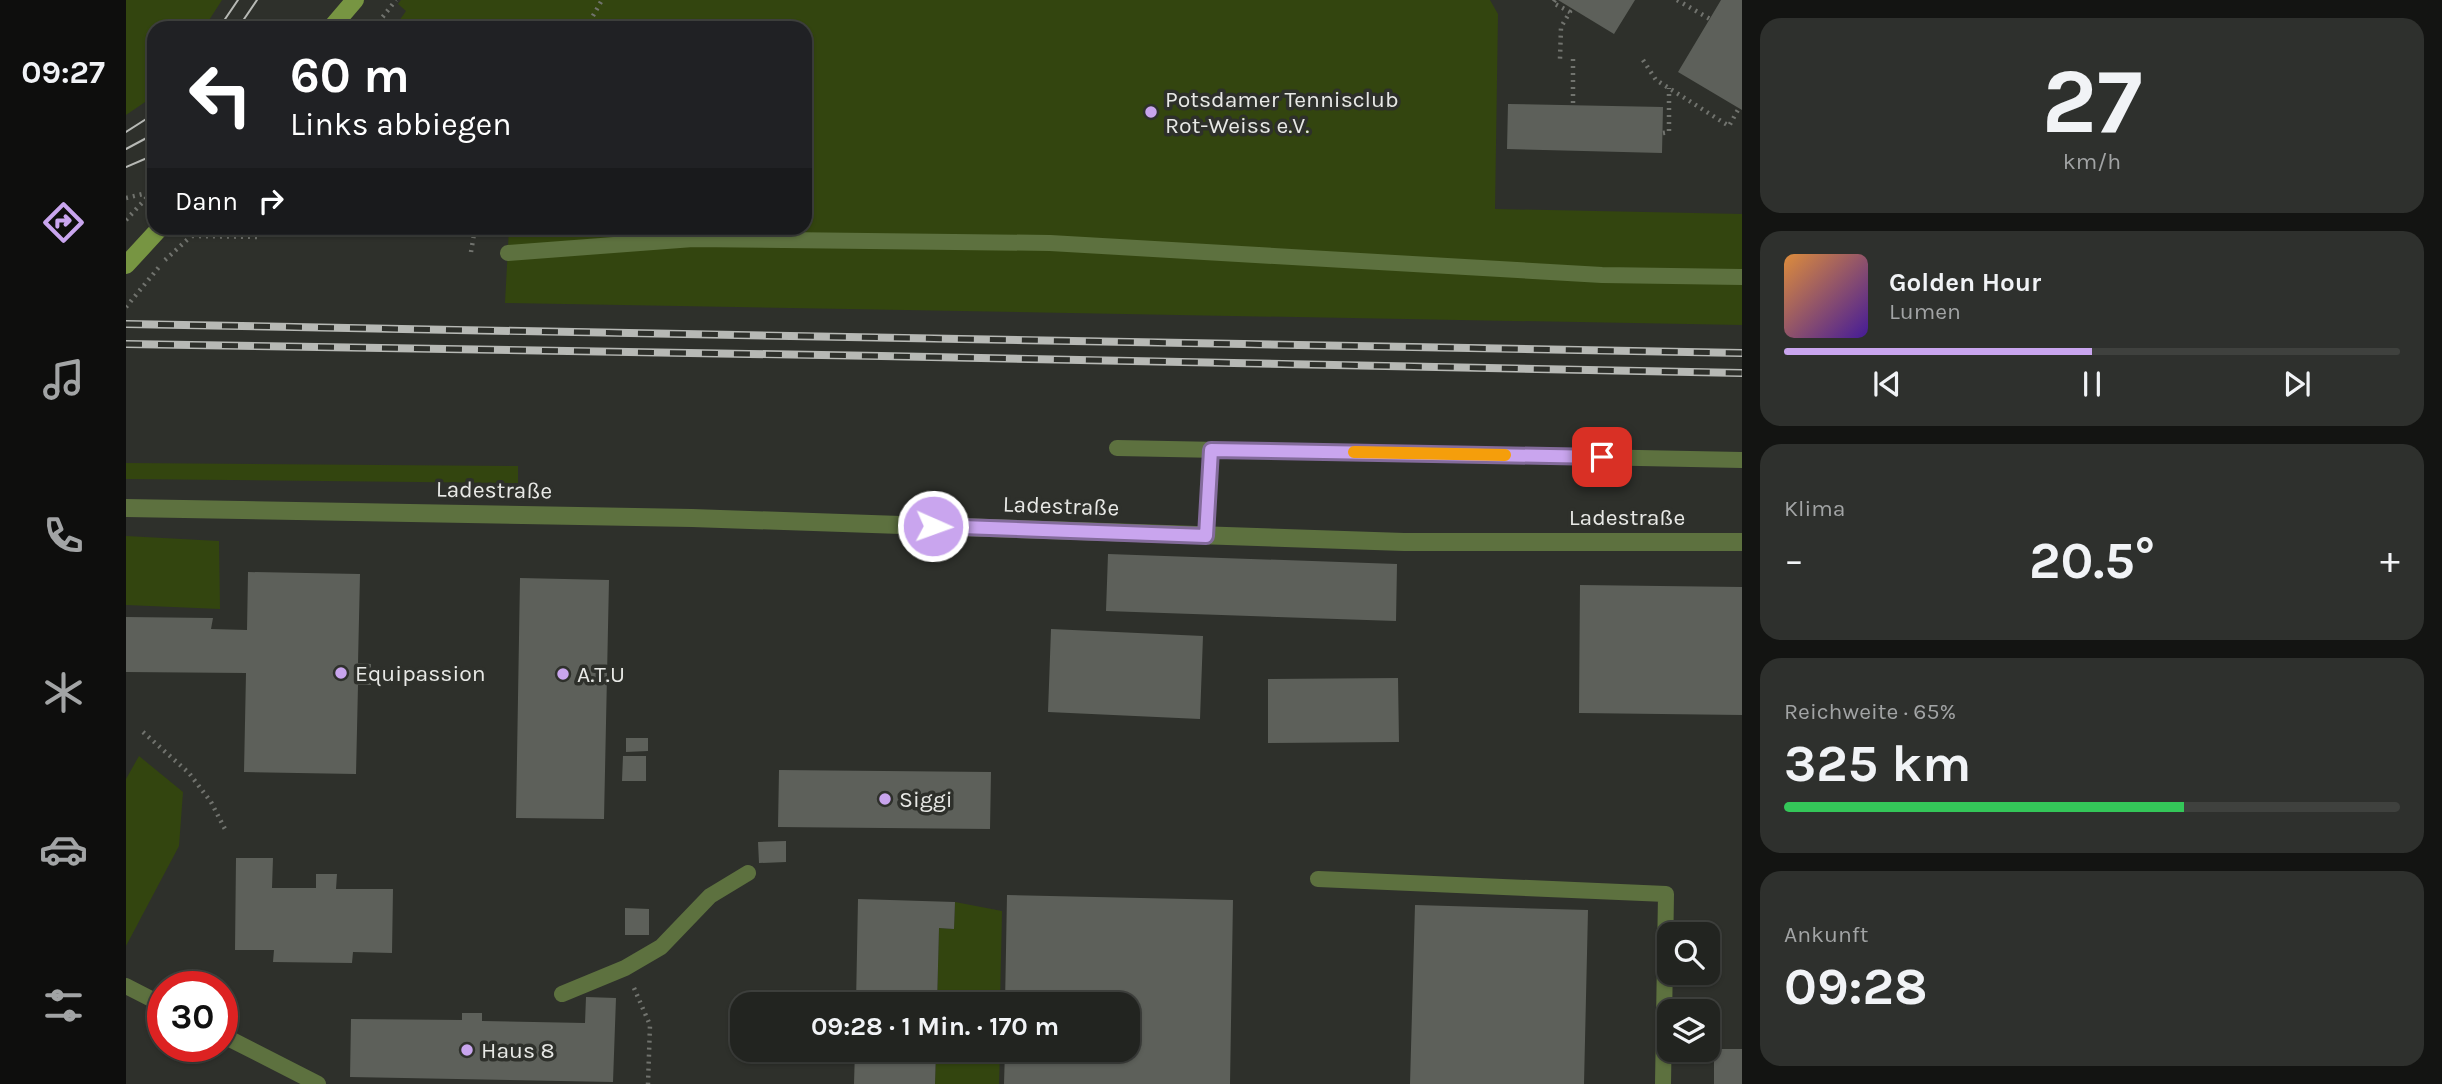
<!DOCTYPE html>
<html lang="de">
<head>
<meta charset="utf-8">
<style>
	body { margin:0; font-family:Karla,sans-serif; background:#2e302d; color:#f1f3f6; height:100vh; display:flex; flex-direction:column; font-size:26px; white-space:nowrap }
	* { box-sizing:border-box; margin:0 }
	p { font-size:23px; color:#a2a4a5 }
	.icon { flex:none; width:38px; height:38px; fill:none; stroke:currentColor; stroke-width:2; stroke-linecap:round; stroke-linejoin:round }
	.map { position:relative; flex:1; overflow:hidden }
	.side { display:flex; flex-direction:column; gap:18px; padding:18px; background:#131412; width:700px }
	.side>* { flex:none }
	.guide { position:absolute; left:21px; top:21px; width:665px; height:214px; border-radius:21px; box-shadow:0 2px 5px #0004,0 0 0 2px #3f413e; background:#202124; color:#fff; overflow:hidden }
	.tools { position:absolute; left:1531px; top:922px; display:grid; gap:14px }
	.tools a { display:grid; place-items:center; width:63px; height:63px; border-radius:14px; background:#222420; box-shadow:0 2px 5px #0004,0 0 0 2px #3f413e; font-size:35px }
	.speed { position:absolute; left:21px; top:971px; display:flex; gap:14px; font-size:35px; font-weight:700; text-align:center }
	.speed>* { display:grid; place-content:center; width:91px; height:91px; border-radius:50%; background:#222420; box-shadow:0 2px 5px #0004,0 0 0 2px #3f413e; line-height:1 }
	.speed .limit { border:10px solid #d22; background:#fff; color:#111 }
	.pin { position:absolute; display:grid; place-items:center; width:60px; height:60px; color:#fff; margin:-30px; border-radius:14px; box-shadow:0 4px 10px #0006 }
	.me { position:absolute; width:77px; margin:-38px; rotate:92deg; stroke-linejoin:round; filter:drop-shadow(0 0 5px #0008) }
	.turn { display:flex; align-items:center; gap:24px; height:147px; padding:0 28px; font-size:32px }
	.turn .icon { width:91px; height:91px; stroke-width:2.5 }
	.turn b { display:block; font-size:49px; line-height:60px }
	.then { display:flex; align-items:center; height:66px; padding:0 28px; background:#0003; gap:14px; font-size:26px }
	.big { font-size:52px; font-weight:700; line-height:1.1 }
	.side .card { flex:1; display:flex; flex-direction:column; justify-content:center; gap:10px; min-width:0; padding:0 24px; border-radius:21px; background:#2e302d }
	.side .dial { align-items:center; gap:0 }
	.dial b { font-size:91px; line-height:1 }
	.song { display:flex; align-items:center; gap:21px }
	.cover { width:84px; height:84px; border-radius:10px; background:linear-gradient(135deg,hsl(30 70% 55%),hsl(260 70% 35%)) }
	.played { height:7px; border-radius:4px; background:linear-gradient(90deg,#c9a5ee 50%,#3f413e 50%) }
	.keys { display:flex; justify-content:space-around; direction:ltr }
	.heat { display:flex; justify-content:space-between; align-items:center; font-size:38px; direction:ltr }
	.charge { height:10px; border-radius:5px; background:linear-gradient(90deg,#34c759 65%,#3f413e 0) }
	.trip { position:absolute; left:604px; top:992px; width:410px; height:70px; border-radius:21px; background:#222420; box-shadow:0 2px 5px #0004,0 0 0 2px #3f413e; font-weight:700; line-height:70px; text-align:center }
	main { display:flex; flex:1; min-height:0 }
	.menu { display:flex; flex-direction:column; width:126px; justify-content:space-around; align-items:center; background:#0e0e0d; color:#a2a4a5 }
	.menu .icon { width:49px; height:49px }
	.menu .current { color:#c9a5ee }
	.menu b { font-size:32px; color:#f1f3f6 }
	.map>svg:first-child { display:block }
	.green { fill:#33450f }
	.building { fill:#5d605a }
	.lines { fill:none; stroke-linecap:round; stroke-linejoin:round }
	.path { stroke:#71736e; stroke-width:4.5; stroke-dasharray:2 5; stroke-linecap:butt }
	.lane { stroke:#5d713f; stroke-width:16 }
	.street { stroke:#5d713f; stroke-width:18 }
	.secondary { stroke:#779542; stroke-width:18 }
	.tram { stroke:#b7b9b5; stroke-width:2 }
	.rail-casing { stroke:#b7b9b5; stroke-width:8 }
	.rail { stroke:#2e302b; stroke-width:5; stroke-dasharray:16; stroke-linecap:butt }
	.route-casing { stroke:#836b9b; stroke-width:18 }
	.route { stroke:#c9a5ee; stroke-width:12 }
	.slow { stroke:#f59e0b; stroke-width:12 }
	.poi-dot { fill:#c9a5ee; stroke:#2e302b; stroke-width:2.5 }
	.labels { text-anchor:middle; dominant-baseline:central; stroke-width:7; stroke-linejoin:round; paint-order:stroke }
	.poi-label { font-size:23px; fill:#e8e9e6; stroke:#2e302b; text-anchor:start }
	.street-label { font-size:23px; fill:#e8e9e6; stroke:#2e302b }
</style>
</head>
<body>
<main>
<nav class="menu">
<b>09:27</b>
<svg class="icon current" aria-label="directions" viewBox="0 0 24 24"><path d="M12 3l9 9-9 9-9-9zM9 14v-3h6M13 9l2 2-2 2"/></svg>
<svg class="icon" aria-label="music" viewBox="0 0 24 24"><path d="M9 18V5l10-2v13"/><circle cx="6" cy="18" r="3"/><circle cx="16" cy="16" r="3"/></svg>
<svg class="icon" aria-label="phone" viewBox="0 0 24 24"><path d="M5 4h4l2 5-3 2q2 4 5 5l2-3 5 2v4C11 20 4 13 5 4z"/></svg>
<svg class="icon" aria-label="climate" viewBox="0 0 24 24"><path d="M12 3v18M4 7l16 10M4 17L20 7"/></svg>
<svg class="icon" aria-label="car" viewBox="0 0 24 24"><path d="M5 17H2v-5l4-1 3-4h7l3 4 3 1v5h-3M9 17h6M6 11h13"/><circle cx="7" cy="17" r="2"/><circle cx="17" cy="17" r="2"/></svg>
<svg class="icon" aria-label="filters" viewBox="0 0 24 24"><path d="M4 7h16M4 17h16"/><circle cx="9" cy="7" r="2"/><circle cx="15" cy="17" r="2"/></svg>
</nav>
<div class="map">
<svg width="1616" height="1084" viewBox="0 0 1616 1084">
	<rect width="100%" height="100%" fill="#2e302b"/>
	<!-- green -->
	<path class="green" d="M0,0H96L78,28H28V96L0,115Z
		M275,0H1364L1372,14L1369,209L1616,214V325L379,303L383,228H679V28H268L280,11L272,4Z
		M0,463L392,466V483L0,479Z
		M0,536L93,541L94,609L0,605Z
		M13,756L57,792L53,846L0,946V779Z
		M829,902L876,911L874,1004H811L813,928L828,929Z
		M810,1050H874L873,1084H809Z"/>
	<!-- building -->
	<path class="building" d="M1432,0H1509L1488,34Z
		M1595,0H1616V110L1552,72Z
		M1382,104L1537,107L1536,153L1381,149Z
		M982,554L1271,564L1270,621L980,611Z
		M122,572L234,574L232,663L245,664V685H232L230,774L118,772L120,673L0,672V617L87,618L85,629L121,630Z
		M394,578L483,580L478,819L390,818Z
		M1454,585L1616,587V715L1453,713Z
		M925,629L1077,636L1074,719L922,712Z
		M1272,678L1273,742L1142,743V679Z
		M500,738H522V751L500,752Z
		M497,756H520V781H496Z
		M653,770L865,772L864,829L652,827Z
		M660,841V862L633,863L632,842Z
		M110,858H147L146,888H190V874H211L210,889H267L266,953L227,952L226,963L147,962L148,950H109Z
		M881,895L1107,900L1104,1084H878L879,1050H1001V1004H879Z
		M732,899L829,902L828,929L813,928L811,1004H730Z
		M1289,905L1462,910L1458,1084H1284Z
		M499,908L523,909V935H499Z
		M460,997L490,998L487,1082L224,1077L225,1019L336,1020V1013H356V1021L459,1023Z
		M1588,1049H1616V1084H1588Z
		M729,1050H810L809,1084H728Z"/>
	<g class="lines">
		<!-- path -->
		<path class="path" d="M1429,0L1427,3L1444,12L1435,27L1434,59
			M1551,0L1584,19
			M248,28L270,0
			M460,28L476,0
			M1447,59V105
			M1517,60L1530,80L1603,126L1613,108
			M1537,133L1543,132V88
			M0,198L25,192
			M0,220L26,192
			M66,236L135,237
			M345,252L349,228
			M39,260L74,228
			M0,307L33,267
			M17,732L63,773L85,802L101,833
			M508,988L524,1025L522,1084"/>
		<!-- lane -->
		<path class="lane" d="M382,253L567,239L924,243L1476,275L1616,277
			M991,448L1616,460
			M1080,536L1085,450
			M1192,879L1540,894L1537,1084
			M0,986L37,1005
			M436,994L499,968L535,947L584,896L622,873
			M96,1035L192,1084"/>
		<!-- street -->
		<path class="street" d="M0,508L566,518L1278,542H1616"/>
		<!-- secondary -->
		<path class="secondary" d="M205,28L229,0
			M0,265L34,228"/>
		<!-- tram -->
		<path class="tram" d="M93,28L112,0
			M112,28L131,0
			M0,132L28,114
			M0,149L28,134
			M0,167L28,155"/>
		<defs>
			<path id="rail" d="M0,324L1616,353
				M0,344L755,356L1616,373"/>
		</defs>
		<!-- rail casing -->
		<use href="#rail" class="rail-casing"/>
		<!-- rail -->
		<use href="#rail" class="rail"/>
	</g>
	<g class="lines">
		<defs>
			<path id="route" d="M807,526L1080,536L1085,450L1476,457"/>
		</defs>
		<!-- route casing -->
		<use href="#route" class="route-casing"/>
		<!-- route -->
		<use href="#route" class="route"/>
		<!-- slow -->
		<path class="slow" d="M1228,452L1379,455"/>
	</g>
	<!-- markers -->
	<g class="poi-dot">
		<circle cx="1025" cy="112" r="7"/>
		<circle cx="215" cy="673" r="7"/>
		<circle cx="437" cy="674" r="7"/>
		<circle cx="759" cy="799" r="7"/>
		<circle cx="341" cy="1050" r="7"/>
	</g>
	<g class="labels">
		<!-- poi labels -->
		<g class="poi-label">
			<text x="1039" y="99">Potsdamer Tennisclub<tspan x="1039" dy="26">Rot-Weiss e.V.</tspan></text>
			<text x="229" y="673">Equipassion</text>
			<text x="451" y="674">A.T.U</text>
			<text x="773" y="799">Siggi</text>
			<text x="355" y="1050">Haus 8</text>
		</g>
		<!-- street labels -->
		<g class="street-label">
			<text transform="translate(368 490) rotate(1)">Ladestraße</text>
			<text transform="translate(935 506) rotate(2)">Ladestraße</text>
			<text x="1501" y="517">Ladestraße</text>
		</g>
	</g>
</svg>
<div class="tools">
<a><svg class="icon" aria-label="search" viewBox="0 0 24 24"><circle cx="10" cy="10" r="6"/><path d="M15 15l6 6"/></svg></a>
<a><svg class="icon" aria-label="layers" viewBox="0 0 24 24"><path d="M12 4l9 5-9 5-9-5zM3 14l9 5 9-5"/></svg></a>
</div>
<div class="speed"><div class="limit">30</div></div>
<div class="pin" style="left:1476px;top:457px;background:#d93025"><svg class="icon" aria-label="arrive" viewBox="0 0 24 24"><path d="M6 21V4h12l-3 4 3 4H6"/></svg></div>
<svg class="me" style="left:807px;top:526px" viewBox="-20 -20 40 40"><circle r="17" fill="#c9a5ee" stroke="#fff" stroke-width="3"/><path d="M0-11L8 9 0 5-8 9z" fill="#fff"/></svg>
<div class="trip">09:28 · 1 Min. · 170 m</div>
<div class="guide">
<div class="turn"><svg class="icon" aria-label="left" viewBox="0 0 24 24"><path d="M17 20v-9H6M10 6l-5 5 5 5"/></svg><div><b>60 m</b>Links abbiegen</div></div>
<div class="then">Dann<svg class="icon" aria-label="right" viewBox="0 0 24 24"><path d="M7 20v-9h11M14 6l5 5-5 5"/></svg></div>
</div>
</div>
<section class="side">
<div class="card dial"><b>27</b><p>km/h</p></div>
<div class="card">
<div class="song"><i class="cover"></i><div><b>Golden Hour</b><p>Lumen</p></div></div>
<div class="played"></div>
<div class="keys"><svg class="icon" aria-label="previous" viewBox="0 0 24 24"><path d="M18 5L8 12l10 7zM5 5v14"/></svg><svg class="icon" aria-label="pause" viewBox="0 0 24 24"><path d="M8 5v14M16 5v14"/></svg><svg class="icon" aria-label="next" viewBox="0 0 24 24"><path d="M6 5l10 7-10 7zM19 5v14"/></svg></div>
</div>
<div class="card"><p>Klima</p>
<div class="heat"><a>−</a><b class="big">20.5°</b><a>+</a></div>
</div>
<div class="card"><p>Reichweite · 65%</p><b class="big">325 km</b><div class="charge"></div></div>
<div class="card"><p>Ankunft</p><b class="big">09:28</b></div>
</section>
</main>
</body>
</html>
